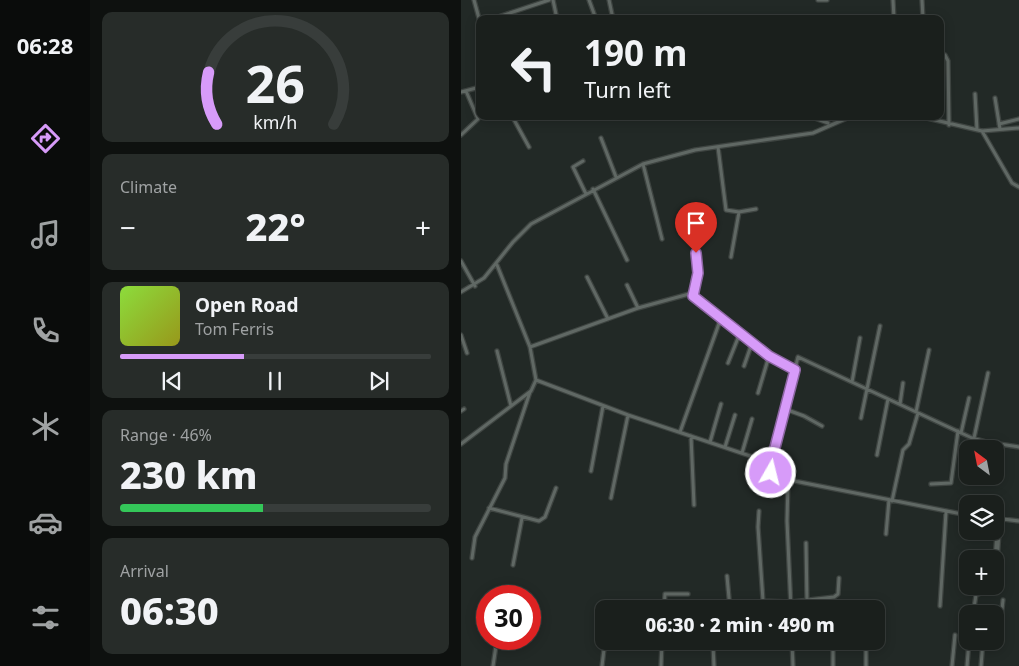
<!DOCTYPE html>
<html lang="en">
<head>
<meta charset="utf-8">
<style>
	body { margin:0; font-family:"Noto Sans",sans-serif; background:#272c29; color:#f1f3f6; height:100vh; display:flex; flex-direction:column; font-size:19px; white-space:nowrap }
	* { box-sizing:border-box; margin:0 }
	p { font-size:16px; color:#9fa2a3 }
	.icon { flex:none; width:28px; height:28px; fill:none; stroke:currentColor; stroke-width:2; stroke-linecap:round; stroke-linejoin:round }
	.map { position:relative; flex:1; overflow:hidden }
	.side { display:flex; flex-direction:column; gap:12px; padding:12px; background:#0e110f; width:371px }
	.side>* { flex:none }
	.hud { position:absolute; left:15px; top:15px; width:468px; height:105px; border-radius:10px; box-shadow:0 2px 12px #0003,0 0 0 1px #383d3b; background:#1a1f1c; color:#f1f3f6; overflow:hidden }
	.needle { width:32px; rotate:328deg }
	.fabs { position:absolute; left:498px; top:440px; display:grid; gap:10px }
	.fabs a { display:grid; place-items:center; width:45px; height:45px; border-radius:10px; background:#1a1f1c; box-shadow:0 2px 12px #0003,0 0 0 1px #383d3b; font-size:25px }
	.speed { position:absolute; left:15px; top:585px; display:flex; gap:10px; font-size:25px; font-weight:700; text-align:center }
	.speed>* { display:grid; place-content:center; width:65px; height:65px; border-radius:50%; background:#1a1f1c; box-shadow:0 2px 12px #0003,0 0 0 1px #383d3b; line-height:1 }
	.speed .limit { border:8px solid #d22; background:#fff; color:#111 }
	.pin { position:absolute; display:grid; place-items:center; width:42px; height:42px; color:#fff; margin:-51px -21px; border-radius:50% 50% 50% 0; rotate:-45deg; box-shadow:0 0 5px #0007 }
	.pin .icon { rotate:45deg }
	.me { position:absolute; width:55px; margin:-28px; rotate:8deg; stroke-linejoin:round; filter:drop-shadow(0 0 4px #0008) }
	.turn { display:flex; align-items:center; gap:18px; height:105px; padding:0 25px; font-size:22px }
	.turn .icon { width:65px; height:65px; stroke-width:2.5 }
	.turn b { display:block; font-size:35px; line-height:42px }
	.big { font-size:38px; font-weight:800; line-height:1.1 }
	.side .widget { flex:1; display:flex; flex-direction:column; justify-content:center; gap:8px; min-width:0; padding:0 18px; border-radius:10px; background:#272c29 }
	.side .dial { align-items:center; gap:0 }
	.dial svg { height:130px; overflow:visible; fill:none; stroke:#383d3b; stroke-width:7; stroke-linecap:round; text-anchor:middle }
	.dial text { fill:#f1f3f6; stroke:none }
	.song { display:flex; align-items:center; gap:15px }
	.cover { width:60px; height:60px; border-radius:8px; background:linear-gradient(135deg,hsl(90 70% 55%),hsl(60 70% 35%)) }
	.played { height:5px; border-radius:2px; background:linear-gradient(90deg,#d79bf9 40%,#383d3b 40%) }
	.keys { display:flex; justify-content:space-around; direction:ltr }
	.heat { display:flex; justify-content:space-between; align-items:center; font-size:28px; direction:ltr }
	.charge { height:8px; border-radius:4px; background:linear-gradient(90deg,#34c759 46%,#383d3b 0) }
	.trip { position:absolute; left:134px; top:600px; width:290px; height:50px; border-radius:10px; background:#1a1f1c; box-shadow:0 2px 12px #0003,0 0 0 1px #383d3b; font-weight:800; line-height:50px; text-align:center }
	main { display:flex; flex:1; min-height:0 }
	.tabs { display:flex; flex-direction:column; width:90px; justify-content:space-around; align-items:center; background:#0a0c0b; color:#9fa2a3 }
	.tabs .icon { width:35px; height:35px }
	.tabs .selected { color:#d79bf9 }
	.tabs b { font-size:22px; color:#f1f3f6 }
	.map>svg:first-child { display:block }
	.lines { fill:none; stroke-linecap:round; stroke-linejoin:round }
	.minor-casing { stroke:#3e4441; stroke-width:5.5 }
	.minor { stroke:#606864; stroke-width:3 }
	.route-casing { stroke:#8c65a2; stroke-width:12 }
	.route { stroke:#d79bf9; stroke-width:9 }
</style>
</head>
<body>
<main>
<nav class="tabs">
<b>06:28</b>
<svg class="icon selected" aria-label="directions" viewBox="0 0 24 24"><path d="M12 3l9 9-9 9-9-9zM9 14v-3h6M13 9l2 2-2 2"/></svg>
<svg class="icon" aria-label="music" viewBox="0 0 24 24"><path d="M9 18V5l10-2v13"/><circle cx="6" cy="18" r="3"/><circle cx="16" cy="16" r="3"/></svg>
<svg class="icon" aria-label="phone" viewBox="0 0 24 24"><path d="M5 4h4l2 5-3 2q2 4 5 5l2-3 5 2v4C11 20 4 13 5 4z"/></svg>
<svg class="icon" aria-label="climate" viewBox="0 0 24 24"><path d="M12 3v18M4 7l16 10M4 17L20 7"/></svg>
<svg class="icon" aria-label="car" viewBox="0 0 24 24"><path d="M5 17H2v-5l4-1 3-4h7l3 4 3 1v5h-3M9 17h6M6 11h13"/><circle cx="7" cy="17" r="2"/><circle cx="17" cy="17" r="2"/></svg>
<svg class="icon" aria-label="filters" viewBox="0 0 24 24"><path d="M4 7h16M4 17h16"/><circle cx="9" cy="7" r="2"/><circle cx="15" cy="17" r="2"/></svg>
</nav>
<section class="side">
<div class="widget dial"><svg viewBox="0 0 100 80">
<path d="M14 69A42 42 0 1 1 86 69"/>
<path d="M14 69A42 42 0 0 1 9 37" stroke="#d79bf9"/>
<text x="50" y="56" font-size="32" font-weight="700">26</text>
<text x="50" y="72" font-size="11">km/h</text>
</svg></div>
<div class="widget"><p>Climate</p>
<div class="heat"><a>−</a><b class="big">22°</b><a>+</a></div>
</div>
<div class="widget">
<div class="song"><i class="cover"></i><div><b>Open Road</b><p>Tom Ferris</p></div></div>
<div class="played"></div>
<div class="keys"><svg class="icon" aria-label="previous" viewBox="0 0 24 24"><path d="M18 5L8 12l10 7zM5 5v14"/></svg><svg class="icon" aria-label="pause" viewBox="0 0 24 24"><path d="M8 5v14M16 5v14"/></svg><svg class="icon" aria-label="next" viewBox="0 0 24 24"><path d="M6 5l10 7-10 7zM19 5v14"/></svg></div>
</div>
<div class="widget"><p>Range · 46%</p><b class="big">230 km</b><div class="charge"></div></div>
<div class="widget"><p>Arrival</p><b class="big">06:30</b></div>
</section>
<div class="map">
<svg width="558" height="666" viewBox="0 0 558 666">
	<rect width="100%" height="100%" fill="#222926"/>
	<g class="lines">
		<defs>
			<path id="minor" d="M13,0L19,22
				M92,0L96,19
				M128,0L135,19
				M148,0L152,19
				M357,0H366
				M432,0L433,19
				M461,0L462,19
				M31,19L88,0
				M479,54L484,55L487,61L488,125
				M0,92L19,87
				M514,94L516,130
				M534,98L539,129
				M51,116L68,147
				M348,116L367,123
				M457,116L521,131L558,128
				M538,124L558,119
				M521,131L551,183L558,187
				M0,135L17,119L5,91
				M140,138L155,177
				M257,147L265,210L278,212L270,257
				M122,161L112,167L125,194
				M182,164L201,239
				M132,189L166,260
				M278,212L295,209
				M230,221L237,268L232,296
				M0,261L14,286
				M126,277L147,319
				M166,285L177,308
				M0,292L23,278L52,242L70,224L182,164L234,150L352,133L391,116
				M0,335L6,353
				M69,347L177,308L228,294L310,357L334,370
				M36,351L50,406
				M267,363L279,333
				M283,366L291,343
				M75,380L167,415L310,463V473L313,477L506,515
				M391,382L399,338
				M297,393L308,356
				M439,404L442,383
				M324,409L343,416L361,426
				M0,411L3,409
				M455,412L468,350
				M400,418L419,326
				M219,432L260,318
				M500,433L508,398
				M230,436L233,505
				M513,438L527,373
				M249,442L260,404
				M0,444L70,391L75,380L69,347L36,265
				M264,447L274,415
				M281,453L291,419
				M416,455L427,399
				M310,463L337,357L511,438L525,442L558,447
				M130,471L142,406
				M327,481L326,521L330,609
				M470,484L490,483L497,431
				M150,498L167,415
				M431,501L442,450L448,444L457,413
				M28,508L78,521L84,517L95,488
				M298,511L297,527L302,601L330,602L373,597L377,594L378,578
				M534,518L558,521
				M425,534L428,500
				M345,543L346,601
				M11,558L14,537L44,478L45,464L69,392
				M534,560L537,518
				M536,562L539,518
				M52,565L61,518
				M266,576L269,609
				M44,596L46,587
				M479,606L485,512
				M147,609V606
				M203,609L204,594H227
				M512,614L515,595L523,592L524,586
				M534,619L540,618L542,600
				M331,641L332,666
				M32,666L36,639
				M141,666L144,641
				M200,666L201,641
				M253,666L252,644L256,641H266
				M372,666V651
				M405,666V648
				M491,666L494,635
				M506,666L508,641
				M520,666L522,641"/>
		</defs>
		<!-- minor casing -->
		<use href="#minor" class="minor-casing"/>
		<!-- minor -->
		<use href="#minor" class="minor"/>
	</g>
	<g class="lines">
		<defs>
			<path id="route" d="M235,253L237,273L232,296L308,356L334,370L310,463V473"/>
		</defs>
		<!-- route casing -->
		<use href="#route" class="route-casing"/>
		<!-- route -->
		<use href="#route" class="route"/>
	</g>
</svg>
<div class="fabs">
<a><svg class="needle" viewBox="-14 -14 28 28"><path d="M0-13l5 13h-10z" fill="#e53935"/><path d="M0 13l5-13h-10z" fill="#9fa2a3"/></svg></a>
<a><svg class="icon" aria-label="layers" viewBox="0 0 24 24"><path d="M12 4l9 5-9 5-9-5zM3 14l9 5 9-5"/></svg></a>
<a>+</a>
<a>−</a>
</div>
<div class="speed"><div class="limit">30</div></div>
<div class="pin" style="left:235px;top:253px;background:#d93025"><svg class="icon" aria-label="arrive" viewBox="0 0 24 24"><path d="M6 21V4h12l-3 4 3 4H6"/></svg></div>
<svg class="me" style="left:310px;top:473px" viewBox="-20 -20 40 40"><circle r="17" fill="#d79bf9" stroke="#fff" stroke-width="3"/><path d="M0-11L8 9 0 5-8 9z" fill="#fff"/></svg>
<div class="trip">06:30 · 2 min · 490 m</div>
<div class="hud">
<div class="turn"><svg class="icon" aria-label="left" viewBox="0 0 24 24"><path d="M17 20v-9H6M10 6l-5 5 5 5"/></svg><div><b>190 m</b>Turn left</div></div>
</div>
</div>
</main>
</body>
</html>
